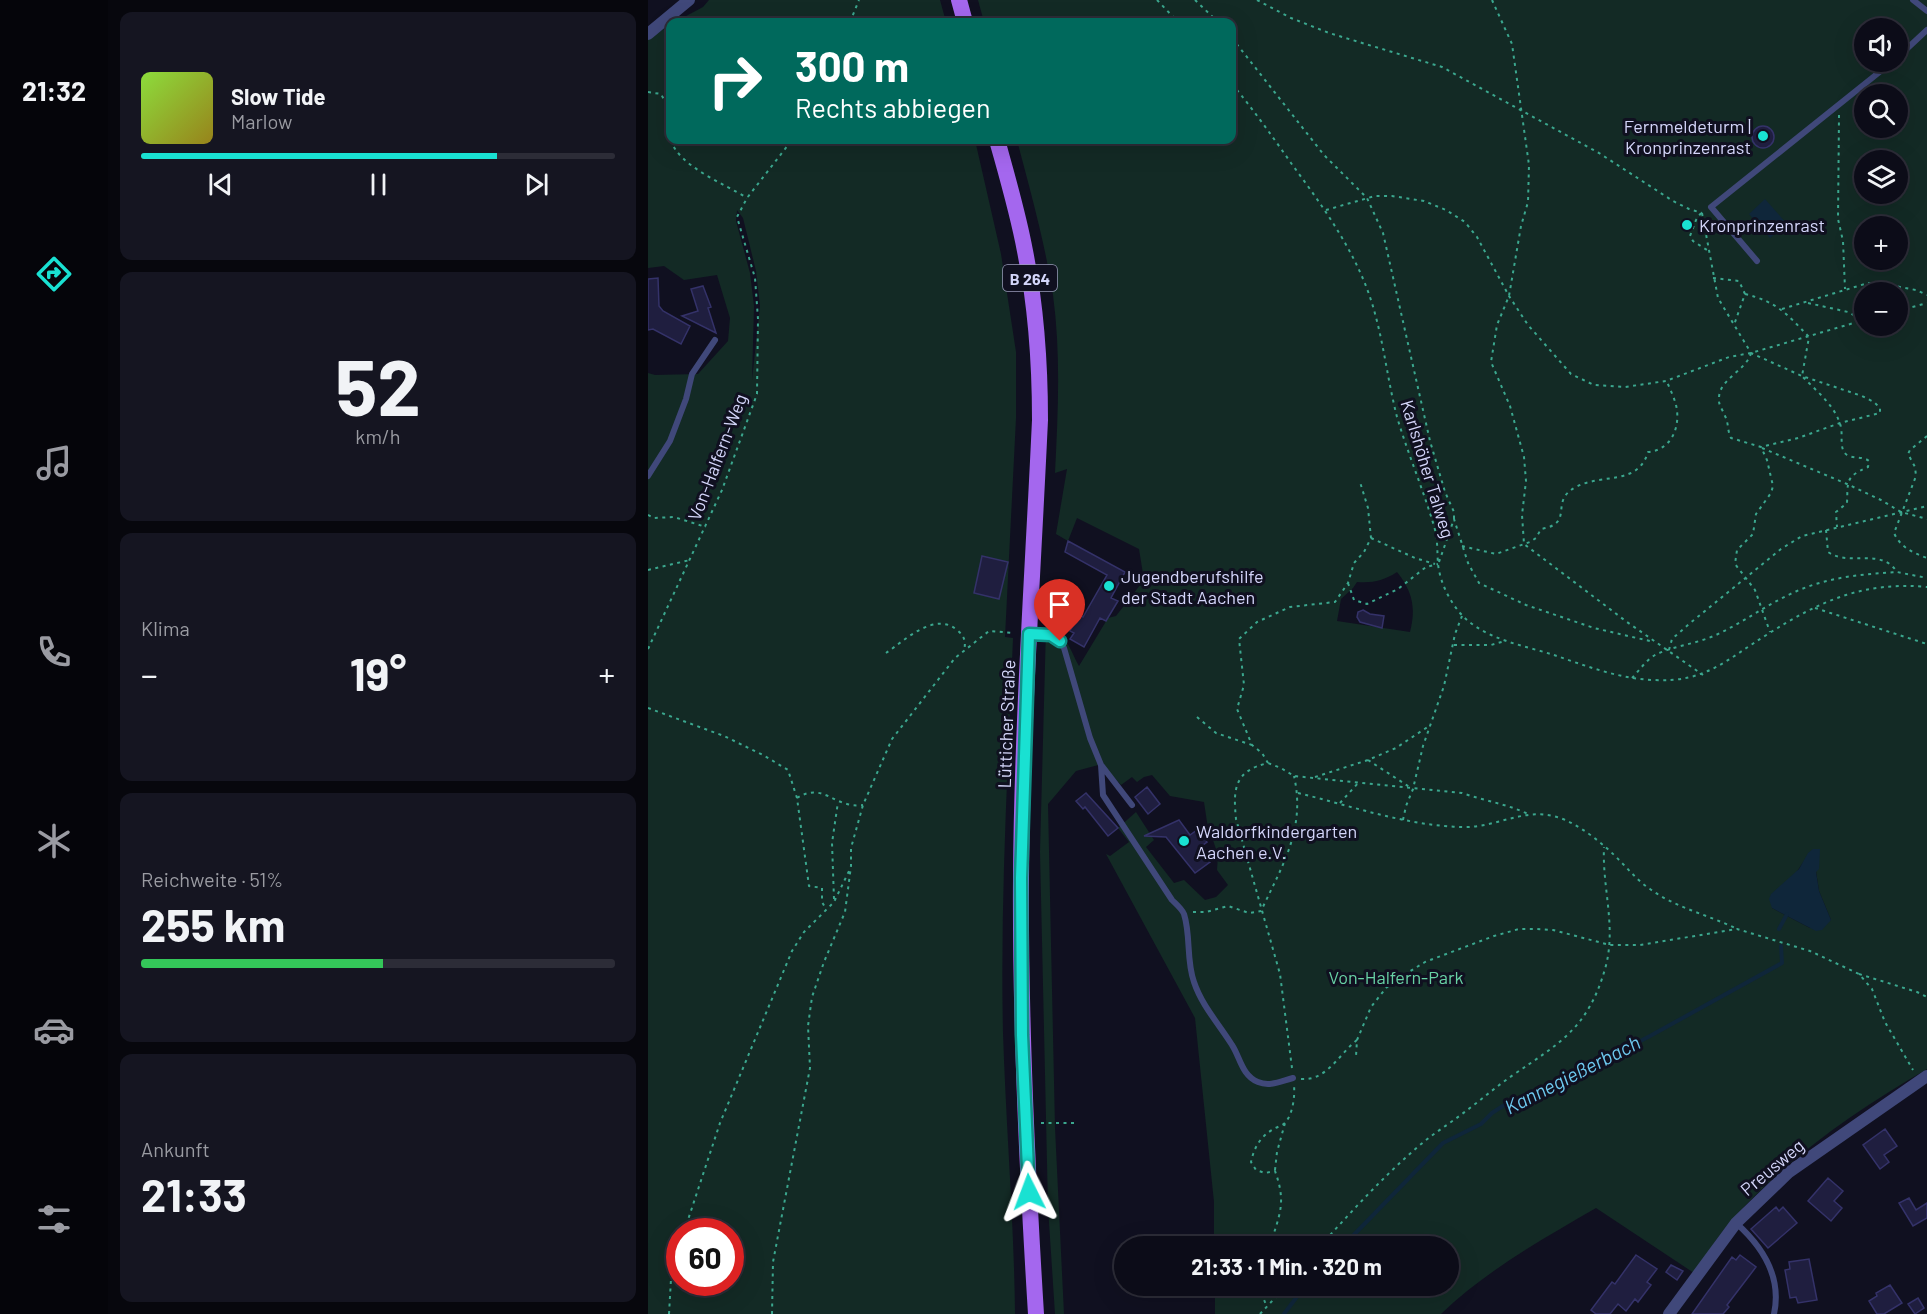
<!DOCTYPE html>
<html lang="de">
<head>
<meta charset="utf-8">
<style>
	body { margin:0; font-family:Barlow,sans-serif; background:#151521; color:#f1f3f6; height:100vh; display:flex; flex-direction:column; font-size:22px; white-space:nowrap }
	* { box-sizing:border-box; margin:0 }
	p { font-size:20px; color:#9a9ba2 }
	.icon { flex:none; width:33px; height:33px; fill:none; stroke:currentColor; stroke-width:2; stroke-linecap:round; stroke-linejoin:round }
	.map { position:relative; flex:1; overflow:hidden }
	.side { display:flex; flex-direction:column; gap:12px; padding:12px; background:#07070d; width:540px }
	.side>* { flex:none }
	.banner { position:absolute; left:18px; top:18px; width:570px; height:126px; border-radius:12px; box-shadow:0 6px 24px #0002,0 0 0 2px #2c2c37; background:#00695c; color:#fff; overflow:hidden }
	.controls { position:absolute; left:1206px; top:18px; display:grid; gap:12px }
	.controls a { display:grid; place-items:center; width:54px; height:54px; border-radius:50%; background:#0c0c18; box-shadow:0 6px 24px #0002,0 0 0 2px #2c2c37; font-size:30px }
	.speed { position:absolute; left:18px; top:1218px; display:flex; gap:12px; font-size:30px; font-weight:700; text-align:center }
	.speed>* { display:grid; place-content:center; width:78px; height:78px; border-radius:50%; background:#0c0c18; box-shadow:0 6px 24px #0002,0 0 0 2px #2c2c37; line-height:1 }
	.speed .limit { border:9px solid #d22; background:#fff; color:#111 }
	.pin { position:absolute; display:grid; place-items:center; width:51px; height:51px; color:#fff; margin:-62px -26px; border-radius:50% 50% 50% 0; rotate:-45deg; box-shadow:0 0 6px #0007 }
	.pin .icon { rotate:45deg }
	.me { position:absolute; width:66px; margin:-33px; rotate:357deg; stroke-linejoin:round; filter:drop-shadow(0 0 4px #0008) }
	.turn { display:flex; align-items:center; gap:21px; height:126px; padding:0 30px; font-size:27px }
	.turn .icon { width:78px; height:78px; stroke-width:2.5 }
	.turn b { display:block; font-size:42px; line-height:51px }
	.big { font-size:45px; font-weight:700; line-height:1.1 }
	.side .card { flex:1; display:flex; flex-direction:column; justify-content:center; gap:9px; min-width:0; padding:0 21px; border-radius:12px; background:#151521 }
	.side .dial { align-items:center; gap:0 }
	.dial b { font-size:78px; line-height:1 }
	.song { display:flex; align-items:center; gap:18px }
	.cover { width:72px; height:72px; border-radius:9px; background:linear-gradient(135deg,hsl(90 70% 55%),hsl(50 70% 35%)) }
	.played { height:6px; border-radius:3px; background:linear-gradient(90deg,#19e1d2 75%,#2c2c37 75%) }
	.keys { display:flex; justify-content:space-around; direction:ltr }
	.heat { display:flex; justify-content:space-between; align-items:center; font-size:33px; direction:ltr }
	.charge { height:9px; border-radius:4px; background:linear-gradient(90deg,#34c759 51%,#2c2c37 0) }
	.trip { position:absolute; left:466px; top:1236px; width:345px; height:60px; border-radius:30px; background:#0c0c18; box-shadow:0 6px 24px #0002,0 0 0 2px #2c2c37; font-weight:700; line-height:60px; text-align:center }
	main { display:flex; flex:1; min-height:0 }
	.dock { display:flex; flex-direction:column; width:108px; justify-content:space-around; align-items:center; background:#05050a; color:#9a9ba2 }
	.dock .icon { width:42px; height:42px }
	.dock .selected { color:#19e1d2 }
	.dock b { font-size:27px; color:#f1f3f6 }
	.map>svg:first-child { display:block }
	.green { fill:#132a25; fill-rule:evenodd }
	.water { fill:#0f263a }
	.lines { fill:none; stroke-linecap:round; stroke-linejoin:round }
	.stream { stroke:#0f263a; stroke-width:4 }
	.building { fill:#1f1e3f; stroke:#343269; stroke-width:1.5 }
	.path { stroke:#3ba78e; stroke-width:2; stroke-dasharray:3 4.5; stroke-linecap:butt }
	.service { stroke:#40487a; stroke-width:6 }
	.minor { stroke:#40487a; stroke-width:12 }
	.primary { stroke:#a467ee; stroke-width:16 }
	.route-casing { stroke:#109288; stroke-width:15 }
	.route { stroke:#19e1d2; stroke-width:10 }
	.poi-dot { fill:#19e1d2; stroke:#101020; stroke-width:2 }
	.labels { text-anchor:middle; dominant-baseline:central; stroke-width:6; stroke-linejoin:round; paint-order:stroke }
	.shield { fill:#101020; stroke:#999bb9; stroke-width:1.5 }
	.shield-label { font-size:16px; font-weight:bold; fill:#d4d6fa }
	.poi-label { font-size:18px; fill:#d4d6fa; stroke:#101020; text-anchor:start }
	.street-label { font-size:18px; fill:#d4d6fa; stroke:#101020 }
	.park-label { font-size:18px; fill:#68d2a5; stroke:#101020 }
	.water-label { font-size:20px; font-style:italic; fill:#6dc9ef; stroke:#101020 }
</style>
</head>
<body>
<main>
<nav class="dock">
<b>21:32</b>
<svg class="icon selected" aria-label="directions" viewBox="0 0 24 24"><path d="M12 3l9 9-9 9-9-9zM9 14v-3h6M13 9l2 2-2 2"/></svg>
<svg class="icon" aria-label="music" viewBox="0 0 24 24"><path d="M9 18V5l10-2v13"/><circle cx="6" cy="18" r="3"/><circle cx="16" cy="16" r="3"/></svg>
<svg class="icon" aria-label="phone" viewBox="0 0 24 24"><path d="M5 4h4l2 5-3 2q2 4 5 5l2-3 5 2v4C11 20 4 13 5 4z"/></svg>
<svg class="icon" aria-label="climate" viewBox="0 0 24 24"><path d="M12 3v18M4 7l16 10M4 17L20 7"/></svg>
<svg class="icon" aria-label="car" viewBox="0 0 24 24"><path d="M5 17H2v-5l4-1 3-4h7l3 4 3 1v5h-3M9 17h6M6 11h13"/><circle cx="7" cy="17" r="2"/><circle cx="17" cy="17" r="2"/></svg>
<svg class="icon" aria-label="filters" viewBox="0 0 24 24"><path d="M4 7h16M4 17h16"/><circle cx="9" cy="7" r="2"/><circle cx="15" cy="17" r="2"/></svg>
</nav>
<section class="side">
<div class="card">
<div class="song"><i class="cover"></i><div><b>Slow Tide</b><p>Marlow</p></div></div>
<div class="played"></div>
<div class="keys"><svg class="icon" aria-label="previous" viewBox="0 0 24 24"><path d="M18 5L8 12l10 7zM5 5v14"/></svg><svg class="icon" aria-label="pause" viewBox="0 0 24 24"><path d="M8 5v14M16 5v14"/></svg><svg class="icon" aria-label="next" viewBox="0 0 24 24"><path d="M6 5l10 7-10 7zM19 5v14"/></svg></div>
</div>
<div class="card dial"><b>52</b><p>km/h</p></div>
<div class="card"><p>Klima</p>
<div class="heat"><a>−</a><b class="big">19°</b><a>+</a></div>
</div>
<div class="card"><p>Reichweite · 51%</p><b class="big">255 km</b><div class="charge"></div></div>
<div class="card"><p>Ankunft</p><b class="big">21:33</b></div>
</section>
<div class="map">
<svg width="1279" height="1314" viewBox="0 0 1279 1314">
	<rect width="100%" height="100%" fill="#101020"/>
	<!-- green -->
	<path class="green" d="M61,0H292L298,22H27L55,7Z
		M330,0H1279V1069C1208,1110 1138,1159 1083,1221C1069,1237 1058,1256 1046,1273L948,1208C893,1240 839,1270 793,1314H567V1286H801V1246H566V1202L547,1018L458,854L462,856L481,842L470,828L488,812L506,840L498,847L526,883L536,880L557,900L568,897L580,885L569,870L570,855L559,822L556,802L522,796L504,775L496,777L489,782L484,777L473,785L454,764L428,771L400,804L407,1128L416,1314H407L400,1207L392,852L398,628C419,633 422,650 431,666L460,618L468,616L496,580L491,549L429,518L420,541L408,534L419,469L407,473C410,414 413,354 405,295C397,243 382,190 369,140H584V22H336ZM1216,28H1250V62H1216ZM1216,94H1250V128H1216ZM1216,160H1250V194H1216ZM1216,226H1250V260H1216ZM1216,292H1250V326H1216ZM749,572C765,592 768,608 762,632L689,621L693,599L705,588L709,582C725,583 735,581 749,572ZM1158,858L1168,871L1171,891L1183,920L1162,928L1124,908Z
		M22,25V140H327L353,254L368,352V418L357,637L365,638C360,769 352,901 355,1033C358,1127 366,1220 367,1314H0V373L7,375L50,374L80,341L82,318L69,275L36,280L16,266L0,268V39ZM89,210L95,218L108,271L112,306L104,380L106,306L102,273L88,221ZM32,1232H82V1282H32Z"/>
	<!-- water -->
	<path class="water" d="M1117,199L1139,224L1122,238L1101,214Z
		M1165,849H1172L1171,869L1168,872L1171,891L1183,920L1174,930L1168,931L1124,908L1121,899L1123,894L1151,869L1160,853Z"/>
	<g class="lines">
		<!-- stream -->
		<path class="stream" d="M1131,929L1139,914
			M695,1246L795,1143L833,1124L844,1113L861,1102L918,1080L1002,1036L1134,963L1133,946
			M636,1314L657,1286"/>
	</g>
	<!-- building -->
	<path class="building" d="M1104 137a11 11 0 1 1 22 0a11 11 0 1 1-22 0Z
		M10,278L11,306L15,311L42,326L33,344L5,329L0,330V279Z
		M55,286L63,307L60,308L68,333L34,316L50,311L43,289Z
		M420,541L477,572L463,598L470,601L458,621L452,618L436,647L422,639L426,633L422,631L431,615L435,617L459,575L417,552Z
		M334,556L360,562L351,599L326,593Z
		M715,610L722,614L736,616L734,628L712,622L709,617L710,612Z
		M499,787L512,804L500,814L487,797Z
		M438,793L470,828L460,836L437,807L435,809L428,801Z
		M531,820L542,835L549,830L559,842L551,848L562,862L547,873L518,837L496,836Z
		M1237,1129L1249,1146L1236,1155L1241,1162L1232,1169L1215,1145Z
		M1180,1178L1195,1191L1186,1201L1194,1208L1183,1221L1160,1201Z
		M1261,1198L1268,1210L1279,1203V1218L1265,1226L1251,1203Z
		M1128,1207L1131,1211L1135,1207L1149,1223L1120,1248L1103,1229Z
		M988,1255L1009,1269L999,1282L1003,1285L990,1302L987,1299L978,1311L970,1304L962,1314H948L943,1310L964,1282L967,1284Z
		M1092,1255L1108,1267L1079,1305L1081,1307L1075,1314H1044L1084,1257L1088,1260Z
		M1161,1259L1169,1300L1150,1303L1148,1297L1142,1298L1137,1270L1142,1269L1141,1262Z
		M1023,1265L1035,1271L1029,1280L1018,1272Z
		M1242,1285L1254,1303L1236,1314H1229L1221,1301L1229,1296L1228,1293Z
		M1270,1298L1276,1308L1267,1314L1260,1304Z"/>
	<g class="lines">
		<!-- path -->
		<path class="path" d="M509,0L530,22
			M547,0L570,22
			M609,0L643,18L681,33L794,67L951,153L1025,201L1041,209L1054,213
			M844,0L864,44L881,165L880,202L873,226L861,296L849,325L843,362L862,406L876,457L878,481L874,515L876,544L979,622L1055,675
			M202,22L211,0
			M584,38L676,155L719,198L735,233L782,441L797,492L806,512V519
			M584,84C605,109 624,136 643,163C676,208 711,256 726,310C736,345 740,382 749,417C760,454 775,489 786,526C790,539 789,551 790,564C792,582 801,600 812,613C835,639 874,645 906,655C938,666 972,679 1006,680C1058,683 1079,659 1120,634C1172,601 1216,581 1279,587
			M0,92L13,94L22,111V138
			M1191,115L1190,219L1195,241L1197,289
			M23,140C30,166 77,184 99,198
			M678,210L727,196H744L776,201L798,210L817,222L829,237L861,296L880,325L923,374L946,385L977,387L1018,381L1081,357L1103,353L1216,320
			M1053,213L1048,220L1042,236L1045,241L1059,250
			M1054,213L1070,298L1103,353L1154,376L1214,396L1226,402L1232,408V413L1192,423L1150,438L1113,447
			M1065,278L1091,281L1097,294L1086,325
			M1097,294C1129,302 1138,313 1161,337L1154,376C1167,390 1186,404 1192,424C1196,433 1190,449 1199,455C1206,459 1215,456 1221,461L1220,467C1197,477 1200,481 1199,503L1188,512L1189,527
			M1160,303L1200,312L1216,321
			M1134,309L1220,283L1247,286L1268,290L1279,295
			M1250,311L1279,303
			M1103,353C1099,370 1071,379 1071,398C1070,405 1075,410 1077,416C1081,424 1079,430 1083,438L1113,447L1119,460L1125,486L1123,493L1108,514L1105,534L1089,550L1087,564L1107,590L1122,632
			M1279,436L1262,450L1260,454L1267,467L1268,476L1246,533C1252,547 1265,553 1279,558
			M1114,448L1199,484L1233,500L1253,512L1279,519
			M0,515L6,518L26,517L58,527
			M1178,530L1180,552C1202,567 1233,547 1249,572L1279,578
			M723,538L767,558L787,564
			M814,546L848,554L882,542L888,538L893,529C928,523 900,501 928,487C954,473 990,486 1000,452C1024,450 1033,426 1028,405C1026,397 1022,389 1019,382
			M791,562L806,519L820,563L831,583L878,605L946,628L1006,642
			M0,570L42,560
			M700,583L706,600L719,604L750,589L778,567L790,564
			M1167,608L1279,644
			M806,645H843L857,641
			M0,649L74,490L109,394L110,319L107,278L89,217L99,198L144,140
			M1021,650L1024,639L1041,624L1133,549L1154,536L1279,506
			M238,653C257,640 287,611 309,630C317,637 318,641 316,651
			M984,678C991,671 998,660 1007,655C1025,646 1048,644 1068,635C1096,622 1121,603 1149,591C1181,577 1215,574 1249,572
			M0,708L76,736L115,755L140,770L149,798L161,886L174,888V902L178,909
			M549,717L568,733L604,745
			M720,760L763,788
			M620,763L614,753L604,745L589,709L596,685L591,639L609,622L642,607L687,602L700,583L706,563L716,552L723,538L720,508L712,482
			M667,777L720,760L748,748L781,726
			M650,793C704,806 759,826 815,827C848,828 876,807 909,817C930,823 957,845 972,861C982,871 990,881 1002,889C1028,908 1061,915 1089,929
			M149,798C176,781 186,809 215,805
			M692,803L711,782
			M755,820L758,806L765,789L775,746L796,686L807,634L814,616
			M186,899L184,843L190,802
			M545,912H558L580,906L601,913L613,911C634,866 658,829 646,776
			M1211,974L1269,992L1279,997
			M709,1040L723,1007L738,988L748,980L777,962L846,936L871,929H888L905,930L962,945H992L1089,929L1162,951L1211,974L1224,989L1237,1022L1265,1070
			M644,1068L632,974L588,819C585,789 586,771 620,763L633,768L646,776L814,793C837,801 859,804 880,814
			M653,1079C679,1081 691,1054 709,1040L708,1056
			M393,1123H426
			M627,1170L629,1152L637,1123
			M36,1232L72,1123L144,951L156,932L186,902L202,869
			M622,1246C631,1215 639,1204 627,1171L617,1173L608,1170L603,1162C606,1148 612,1137 624,1130C628,1127 634,1126 637,1123C645,1114 647,1096 646,1085
			M672,1246C706,1209 739,1172 778,1140C791,1130 805,1121 818,1111C834,1099 849,1086 865,1075C912,1043 940,1028 957,969C969,928 954,888 956,847
			M613,1286L612,1290L619,1307
			M21,1314L23,1279L32,1248
			M124,1314L125,1262L162,1068L160,1026L164,997L176,962L197,912L203,866V848L215,805L244,739L307,658L341,631L366,633
			M612,1314L638,1286"/>
		<!-- service -->
		<path class="service" d="M1265,0L1279,11
			M1250,57L1279,30
			M1109,261L1063,207L1244,62
			M0,476L22,441L38,399L44,374L67,340
			M382,635C398,634 406,634 416,648L442,738L453,765L455,795L524,900C528,904 534,909 536,914C543,936 538,960 546,982C554,1006 571,1024 584,1045C592,1057 594,1076 610,1082C622,1087 633,1081 645,1078
			M454,766L484,805
			M1088,1223C1115,1247 1134,1277 1126,1314"/>
		<!-- minor -->
		<path class="minor" d="M0,34L41,0
			M1021,1314L1088,1223L1141,1172L1279,1076"/>
		<!-- primary -->
		<path class="primary" d="M311,0L317,22
			M349,140C359,176 370,213 377,251C388,306 392,363 392,420C385,572 374,725 373,878C372,1024 379,1169 388,1314"/>
	</g>
	<g class="lines">
		<defs>
			<path id="route" d="M381,1192L374,1035L373,878L381,634L403,635L412,641"/>
		</defs>
		<!-- route casing -->
		<use href="#route" class="route-casing"/>
		<!-- route -->
		<use href="#route" class="route"/>
	</g>
	<!-- markers -->
	<g class="poi-dot">
		<circle cx="1115" cy="136" r="6"/>
		<circle cx="1039" cy="225" r="6"/>
		<circle cx="461" cy="586" r="6"/>
		<circle cx="536" cy="841" r="6"/>
	</g>
	<g class="labels">
		<!-- shield labels -->
		<rect class="shield" x="355" y="265" width="54" height="26" rx="4.5"/>
		<g class="shield-label">
			<text x="382" y="278">B 264</text>
		</g>
		<!-- poi labels -->
		<g class="poi-label">
			<text x="1103" y="126" text-anchor="end">Fernmeldeturm |<tspan x="1103" dy="21">Kronprinzenrast</tspan></text>
			<text x="1051" y="225">Kronprinzenrast</text>
			<text x="473" y="576">Jugendberufshilfe<tspan x="473" dy="21">der Stadt Aachen</tspan></text>
			<text x="548" y="831">Waldorfkindergarten<tspan x="548" dy="21">Aachen e.V.</tspan></text>
		</g>
		<!-- street labels -->
		<g class="street-label">
			<text transform="translate(69 457) rotate(-69)">Von-Halfern-Weg</text>
			<text transform="translate(780 469) rotate(73)">Karlshöher Talweg</text>
			<text transform="translate(358 724) rotate(-88)">Lütticher Straße</text>
			<text transform="translate(1124 1167) rotate(-40)">Preusweg</text>
		</g>
		<!-- park labels -->
		<g class="park-label">
			<text x="748" y="977">Von-Halfern-Park</text>
		</g>
		<!-- water labels -->
		<g class="water-label">
			<text transform="translate(924 1074) rotate(-27)">Kannegießerbach</text>
		</g>
	</g>
</svg>
<div class="controls">
<a><svg class="icon" aria-label="sound" viewBox="0 0 24 24"><path d="M4 9h4l5-4v14l-5-4H4zM17 9q2 3 0 6"/></svg></a>
<a><svg class="icon" aria-label="search" viewBox="0 0 24 24"><circle cx="10" cy="10" r="6"/><path d="M15 15l6 6"/></svg></a>
<a><svg class="icon" aria-label="layers" viewBox="0 0 24 24"><path d="M12 4l9 5-9 5-9-5zM3 14l9 5 9-5"/></svg></a>
<a>+</a>
<a>−</a>
</div>
<div class="speed"><div class="limit">60</div></div>
<div class="pin" style="left:412px;top:641px;background:#d93025"><svg class="icon" aria-label="arrive" viewBox="0 0 24 24"><path d="M6 21V4h12l-3 4 3 4H6"/></svg></div>
<svg class="me" style="left:381px;top:1192px" viewBox="-20 -20 40 40"><path d="M0-17L14 15 0 8-14 15z" fill="#19e1d2" stroke="#fff" stroke-width="4"/></svg>
<div class="trip">21:33 · 1 Min. · 320 m</div>
<div class="banner">
<div class="turn"><svg class="icon" aria-label="right" viewBox="0 0 24 24"><path d="M7 20v-9h11M14 6l5 5-5 5"/></svg><div><b>300 m</b>Rechts abbiegen</div></div>
</div>
</div>
</main>
</body>
</html>
